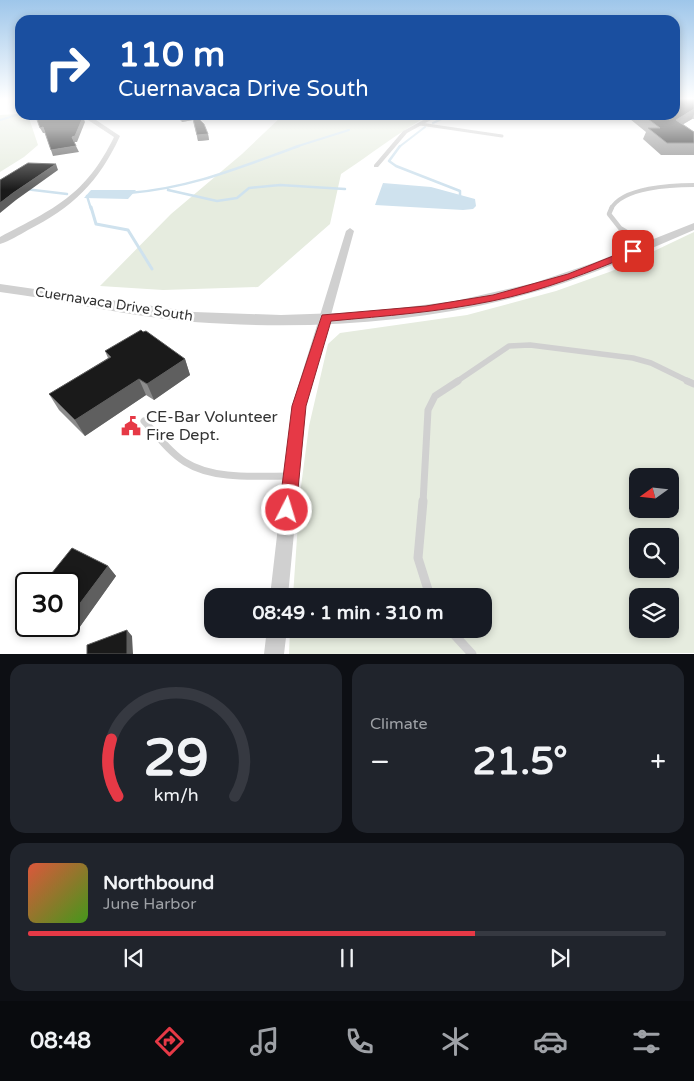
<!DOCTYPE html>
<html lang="en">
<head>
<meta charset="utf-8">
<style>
	body { margin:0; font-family:"Varela Round",sans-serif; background:#20242c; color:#f1f3f6; height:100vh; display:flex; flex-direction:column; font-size:19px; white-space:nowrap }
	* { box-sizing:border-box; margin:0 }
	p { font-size:16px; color:#9ea1a6 }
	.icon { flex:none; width:28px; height:28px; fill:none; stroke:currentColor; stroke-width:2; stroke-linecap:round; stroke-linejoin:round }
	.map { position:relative; height:654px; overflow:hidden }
	.sheet { display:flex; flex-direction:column; gap:10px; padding:10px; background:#0d0f14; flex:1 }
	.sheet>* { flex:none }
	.guide { position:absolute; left:15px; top:15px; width:665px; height:105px; border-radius:15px; box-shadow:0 2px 8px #0003; background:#1a4fa0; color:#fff; overflow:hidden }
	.needle { width:32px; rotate:255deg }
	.fabs { position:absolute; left:629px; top:468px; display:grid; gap:10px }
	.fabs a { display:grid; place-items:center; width:50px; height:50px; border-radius:10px; background:#171b24; box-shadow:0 2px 8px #0003; font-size:25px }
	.speed { position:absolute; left:15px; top:572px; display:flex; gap:10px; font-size:25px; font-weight:700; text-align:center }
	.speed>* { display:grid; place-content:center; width:65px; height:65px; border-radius:50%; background:#171b24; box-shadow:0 2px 8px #0003; line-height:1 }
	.speed .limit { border:2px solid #111; border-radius:8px; background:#fff; color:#111 }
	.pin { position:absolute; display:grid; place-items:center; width:42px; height:42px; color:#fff; margin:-21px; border-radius:10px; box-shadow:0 2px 8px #0006 }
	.me { position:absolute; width:55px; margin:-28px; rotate:5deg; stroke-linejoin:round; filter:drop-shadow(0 0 4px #0008) }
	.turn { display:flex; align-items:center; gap:18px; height:105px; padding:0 20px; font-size:22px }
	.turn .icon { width:65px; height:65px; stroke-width:2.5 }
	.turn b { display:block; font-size:35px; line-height:42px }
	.big { font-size:38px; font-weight:700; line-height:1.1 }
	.sheet .widget { flex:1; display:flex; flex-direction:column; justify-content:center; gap:8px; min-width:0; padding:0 18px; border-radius:15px; background:#20242c }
	.sheet .dial { align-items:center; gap:0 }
	.dial svg { height:130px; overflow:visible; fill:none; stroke:#363941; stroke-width:7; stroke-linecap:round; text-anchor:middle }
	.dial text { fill:#f1f3f6; stroke:none }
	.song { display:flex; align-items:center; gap:15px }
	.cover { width:60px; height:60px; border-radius:8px; background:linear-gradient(135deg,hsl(10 70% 55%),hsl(100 70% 35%)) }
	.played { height:5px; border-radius:2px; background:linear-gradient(90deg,#e63946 70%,#363941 70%) }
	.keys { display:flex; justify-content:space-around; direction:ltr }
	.heat { display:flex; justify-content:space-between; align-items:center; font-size:28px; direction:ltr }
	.sheet .tiles { flex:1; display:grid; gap:10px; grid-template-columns:1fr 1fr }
	.widget:last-child { grid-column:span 2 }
	.trip { position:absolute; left:204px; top:588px; width:288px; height:50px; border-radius:15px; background:#171b24; box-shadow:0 2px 8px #0003; font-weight:700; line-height:50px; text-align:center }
	.menu { display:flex; height:80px; justify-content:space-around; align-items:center; background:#090b0e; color:#9ea1a6 }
	.menu .icon { width:35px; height:35px }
	.menu .active { color:#e63946 }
	.menu b { font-size:22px; color:#f1f3f6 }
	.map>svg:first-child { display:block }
	.green { fill:#e6ecdf; fill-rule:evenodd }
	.water { fill:#cfe2ee }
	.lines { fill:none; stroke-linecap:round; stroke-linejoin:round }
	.stream-far2 { stroke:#cfe2ee; stroke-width:2 }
	.stream-far1 { stroke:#cfe2ee; stroke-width:2.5 }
	.stream { stroke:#cfe2ee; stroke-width:3 }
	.service-far5 { stroke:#d0d0d0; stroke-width:3 }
	.service-far4 { stroke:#d0d0d0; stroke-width:4 }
	.service-far3 { stroke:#d0d0d0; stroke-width:4.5 }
	.service-far2 { stroke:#d0d0d0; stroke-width:5.5 }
	.service-far1 { stroke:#d0d0d0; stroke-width:7 }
	.service { stroke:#d0d0d0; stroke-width:9 }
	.minor { fill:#d0d0d0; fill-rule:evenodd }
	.tertiary { fill:#d0d0d0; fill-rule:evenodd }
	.wall { fill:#8c8c8c }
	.shaded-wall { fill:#5f5f5f }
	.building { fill:#1a1a1a; stroke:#5f5f5f }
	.route { fill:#e63946; stroke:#96252e }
	.labels { text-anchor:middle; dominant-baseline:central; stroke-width:5; stroke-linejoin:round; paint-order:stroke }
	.street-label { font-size:14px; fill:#333; stroke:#fff }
	.near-poi-label { font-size:16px; fill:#333; stroke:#fff; text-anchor:start }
</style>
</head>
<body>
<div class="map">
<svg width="694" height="654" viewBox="0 0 694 654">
	<rect width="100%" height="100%" fill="#fff"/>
	<!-- green -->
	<path class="green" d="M20,114L28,115L38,145L24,157L0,172V115Z
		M283,115H429C398,133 371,154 341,174L330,224L258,287L163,290L100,286L171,214L242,154Z
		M694,232V653L289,654L290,629H482V596H293L300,494L309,426L328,344L340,333L467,315L556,291L612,271ZM638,476H670V509H638ZM638,536H670V569H638ZM638,596H670V629H638Z"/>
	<!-- water -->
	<path class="water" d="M383,183L431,187L475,199L476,206L473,209L463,210L375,205Z
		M91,190H136L128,199L84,198Z"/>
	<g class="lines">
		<!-- stream-far2 -->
		<path class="stream-far2" d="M0,120L20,114
			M433,123L450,115
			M295,147L349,130
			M399,147L425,127"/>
		<!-- stream-far1 -->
		<path class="stream-far1" d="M400,146L389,161L396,166L460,191V197
			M25,189L67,194
			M168,190L217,201L237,198L249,188L280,185L345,189
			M129,193C192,188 240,167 299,146
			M87,196L91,209"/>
		<!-- stream -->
		<path class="stream" d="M91,207L96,224L128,230L152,269"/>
		<!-- service-far5 -->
		<path class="service-far5" d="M420,124L502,136"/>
		<!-- service-far4 -->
		<path class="service-far4" d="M611,209C622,187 673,185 694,185"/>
		<!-- service-far3 -->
		<path class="service-far3" d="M612,207L609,214L620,228L648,245"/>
		<!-- service-far2 -->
		<path class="service-far2" d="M456,382L509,346L530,345L633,358L651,363L690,382"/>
		<!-- service-far1 -->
		<path class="service-far1" d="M687,381L694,384
			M144,421C157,435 169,452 185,462C213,480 257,476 290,476
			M423,503L428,410L435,396L458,381"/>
		<!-- service -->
		<path class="service" d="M423,501L418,558L430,596
			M449,629L472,654"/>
		<!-- minor -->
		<path class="minor" d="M89,115H95L93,118L120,136C99,182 72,208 28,230C19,235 10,241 0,244V237C55,208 85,196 114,137L88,120Z
			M433,115H440L407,133L378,167H374V165L403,131Z
			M350,228L354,231L306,406L288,596H270L292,406L346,231Z
			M267,629H287L284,654H264Z"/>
		<!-- tertiary -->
		<path class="tertiary" d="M694,223V230C651,248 609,268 564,283C446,322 318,331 194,322C129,317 65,300 0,292V284L194,312L281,315L368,312L455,301L534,283L593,263Z"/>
	</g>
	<!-- wall -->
	<path class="wall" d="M694,98V119H692L683,124L694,132V155H661L643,139L646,132L625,115H675Z
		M175,115H195L208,134L209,140L198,141L193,120L182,122Z
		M105,351L185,359L190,375L154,400L146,395L85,436L59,410L49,394L108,358Z
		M108,566L116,576L79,628L69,622V584Z"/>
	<!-- shaded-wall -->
	<path class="shaded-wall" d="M694,109V114L692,119L672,131L676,120Z
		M192,115L193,120L182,122L181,117Z
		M83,117L85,122L77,142H74L72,137Z
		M43,127L45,133H43L40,128Z
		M208,134L209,140L198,141L197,135Z
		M76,146L79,152L53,156L51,150Z
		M56,164L58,170L16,200L0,213V203L13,193Z
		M185,359L190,375L154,400L147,384Z
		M139,379L146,395L85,436L75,420Z
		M108,566L116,576L79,628L69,618Z
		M127,630L132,636L133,654H127Z"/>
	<!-- building -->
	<path class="building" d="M675,98H694V109L676,120L694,132V143H667L648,128H660L643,115H675Z
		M49,115H80L83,117L75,136L72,137L76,146L51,150L43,127L40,128L36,117Z
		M179,115H191L181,117Z
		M192,115H195L204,124L208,134L197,135Z
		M28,163L56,164L13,193L0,203V180Z
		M141,330L143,332L146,331L185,359L147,384L139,379L75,420L49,394L111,357L105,351Z
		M72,548L108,566L69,618V584H43Z
		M127,630V654H87V645Z"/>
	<!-- sky -->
	<linearGradient id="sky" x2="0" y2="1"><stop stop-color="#9ec6ea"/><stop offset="0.52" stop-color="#fff"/><stop offset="1" stop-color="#fff" stop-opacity="0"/></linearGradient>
	<rect width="694" height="190" fill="url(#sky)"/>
	<!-- route -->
	<path class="route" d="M633,248L638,251L636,253C590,272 542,291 492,301C439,312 385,316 331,321L306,406L296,510L293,516L287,518L282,516L279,510L292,406L322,315L426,306L493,295L568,274Z"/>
	<!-- icons -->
	<defs>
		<symbol id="civic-bare" viewBox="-9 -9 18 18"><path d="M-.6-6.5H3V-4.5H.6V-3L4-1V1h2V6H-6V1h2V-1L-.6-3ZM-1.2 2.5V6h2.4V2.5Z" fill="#e63946" stroke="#fff" stroke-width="2.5" paint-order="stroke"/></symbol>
	</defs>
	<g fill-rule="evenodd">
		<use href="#civic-bare" x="117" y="412" width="28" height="28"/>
	</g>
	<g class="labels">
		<!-- street labels -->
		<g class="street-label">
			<text transform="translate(114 304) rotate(9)">Cuernavaca Drive South</text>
		</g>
		<!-- near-poi labels -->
		<g class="near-poi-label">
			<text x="146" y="417">CE-Bar Volunteer<tspan x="146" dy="18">Fire Dept.</tspan></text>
		</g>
	</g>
</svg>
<div class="fabs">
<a><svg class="needle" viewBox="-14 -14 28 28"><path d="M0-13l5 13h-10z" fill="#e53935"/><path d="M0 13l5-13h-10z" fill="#9ea1a6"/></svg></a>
<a><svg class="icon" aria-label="search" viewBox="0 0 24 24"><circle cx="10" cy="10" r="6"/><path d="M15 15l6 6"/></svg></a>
<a><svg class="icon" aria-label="layers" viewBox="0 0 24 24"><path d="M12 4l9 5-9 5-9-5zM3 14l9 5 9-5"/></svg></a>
</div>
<div class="speed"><div class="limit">30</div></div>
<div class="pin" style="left:633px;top:251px;background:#d93025"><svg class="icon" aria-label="arrive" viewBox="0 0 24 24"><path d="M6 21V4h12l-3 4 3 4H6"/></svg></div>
<svg class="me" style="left:287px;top:510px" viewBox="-20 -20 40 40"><circle r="17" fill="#e63946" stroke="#fff" stroke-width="3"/><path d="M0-11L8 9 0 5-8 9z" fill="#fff"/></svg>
<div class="trip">08:49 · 1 min · 310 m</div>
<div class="guide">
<div class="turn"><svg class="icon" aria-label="right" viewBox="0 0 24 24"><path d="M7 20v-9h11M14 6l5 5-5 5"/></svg><div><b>110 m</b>Cuernavaca Drive South</div></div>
</div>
</div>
<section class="sheet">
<div class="tiles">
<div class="widget dial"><svg viewBox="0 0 100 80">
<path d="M14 69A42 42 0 1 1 86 69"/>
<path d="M14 69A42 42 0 0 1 10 34" stroke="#e63946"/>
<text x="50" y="56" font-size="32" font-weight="700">29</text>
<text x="50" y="72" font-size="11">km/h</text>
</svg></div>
<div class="widget"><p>Climate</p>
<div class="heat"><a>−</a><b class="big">21.5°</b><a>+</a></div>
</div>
<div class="widget">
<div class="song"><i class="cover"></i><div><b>Northbound</b><p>June Harbor</p></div></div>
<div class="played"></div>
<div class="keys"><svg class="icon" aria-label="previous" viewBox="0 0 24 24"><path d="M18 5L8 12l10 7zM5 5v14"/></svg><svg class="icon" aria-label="pause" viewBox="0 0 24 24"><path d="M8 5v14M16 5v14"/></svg><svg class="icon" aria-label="next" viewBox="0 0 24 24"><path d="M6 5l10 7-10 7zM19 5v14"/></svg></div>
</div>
</div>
</section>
<nav class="menu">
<b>08:48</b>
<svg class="icon active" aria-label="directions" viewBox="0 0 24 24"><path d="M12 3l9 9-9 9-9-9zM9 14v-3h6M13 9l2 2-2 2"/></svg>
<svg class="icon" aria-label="music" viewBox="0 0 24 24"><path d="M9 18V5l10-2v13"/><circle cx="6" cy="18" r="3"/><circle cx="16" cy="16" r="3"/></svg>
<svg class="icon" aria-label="phone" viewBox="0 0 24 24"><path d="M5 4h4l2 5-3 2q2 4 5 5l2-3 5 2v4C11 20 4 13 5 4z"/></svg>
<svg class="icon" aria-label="climate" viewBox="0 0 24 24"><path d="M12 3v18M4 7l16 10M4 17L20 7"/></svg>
<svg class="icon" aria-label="car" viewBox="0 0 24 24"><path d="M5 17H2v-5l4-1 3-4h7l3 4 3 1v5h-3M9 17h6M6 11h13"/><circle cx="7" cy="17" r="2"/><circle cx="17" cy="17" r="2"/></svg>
<svg class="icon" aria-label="filters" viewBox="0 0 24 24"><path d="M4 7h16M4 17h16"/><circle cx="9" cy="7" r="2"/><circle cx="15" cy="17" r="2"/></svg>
</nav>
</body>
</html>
